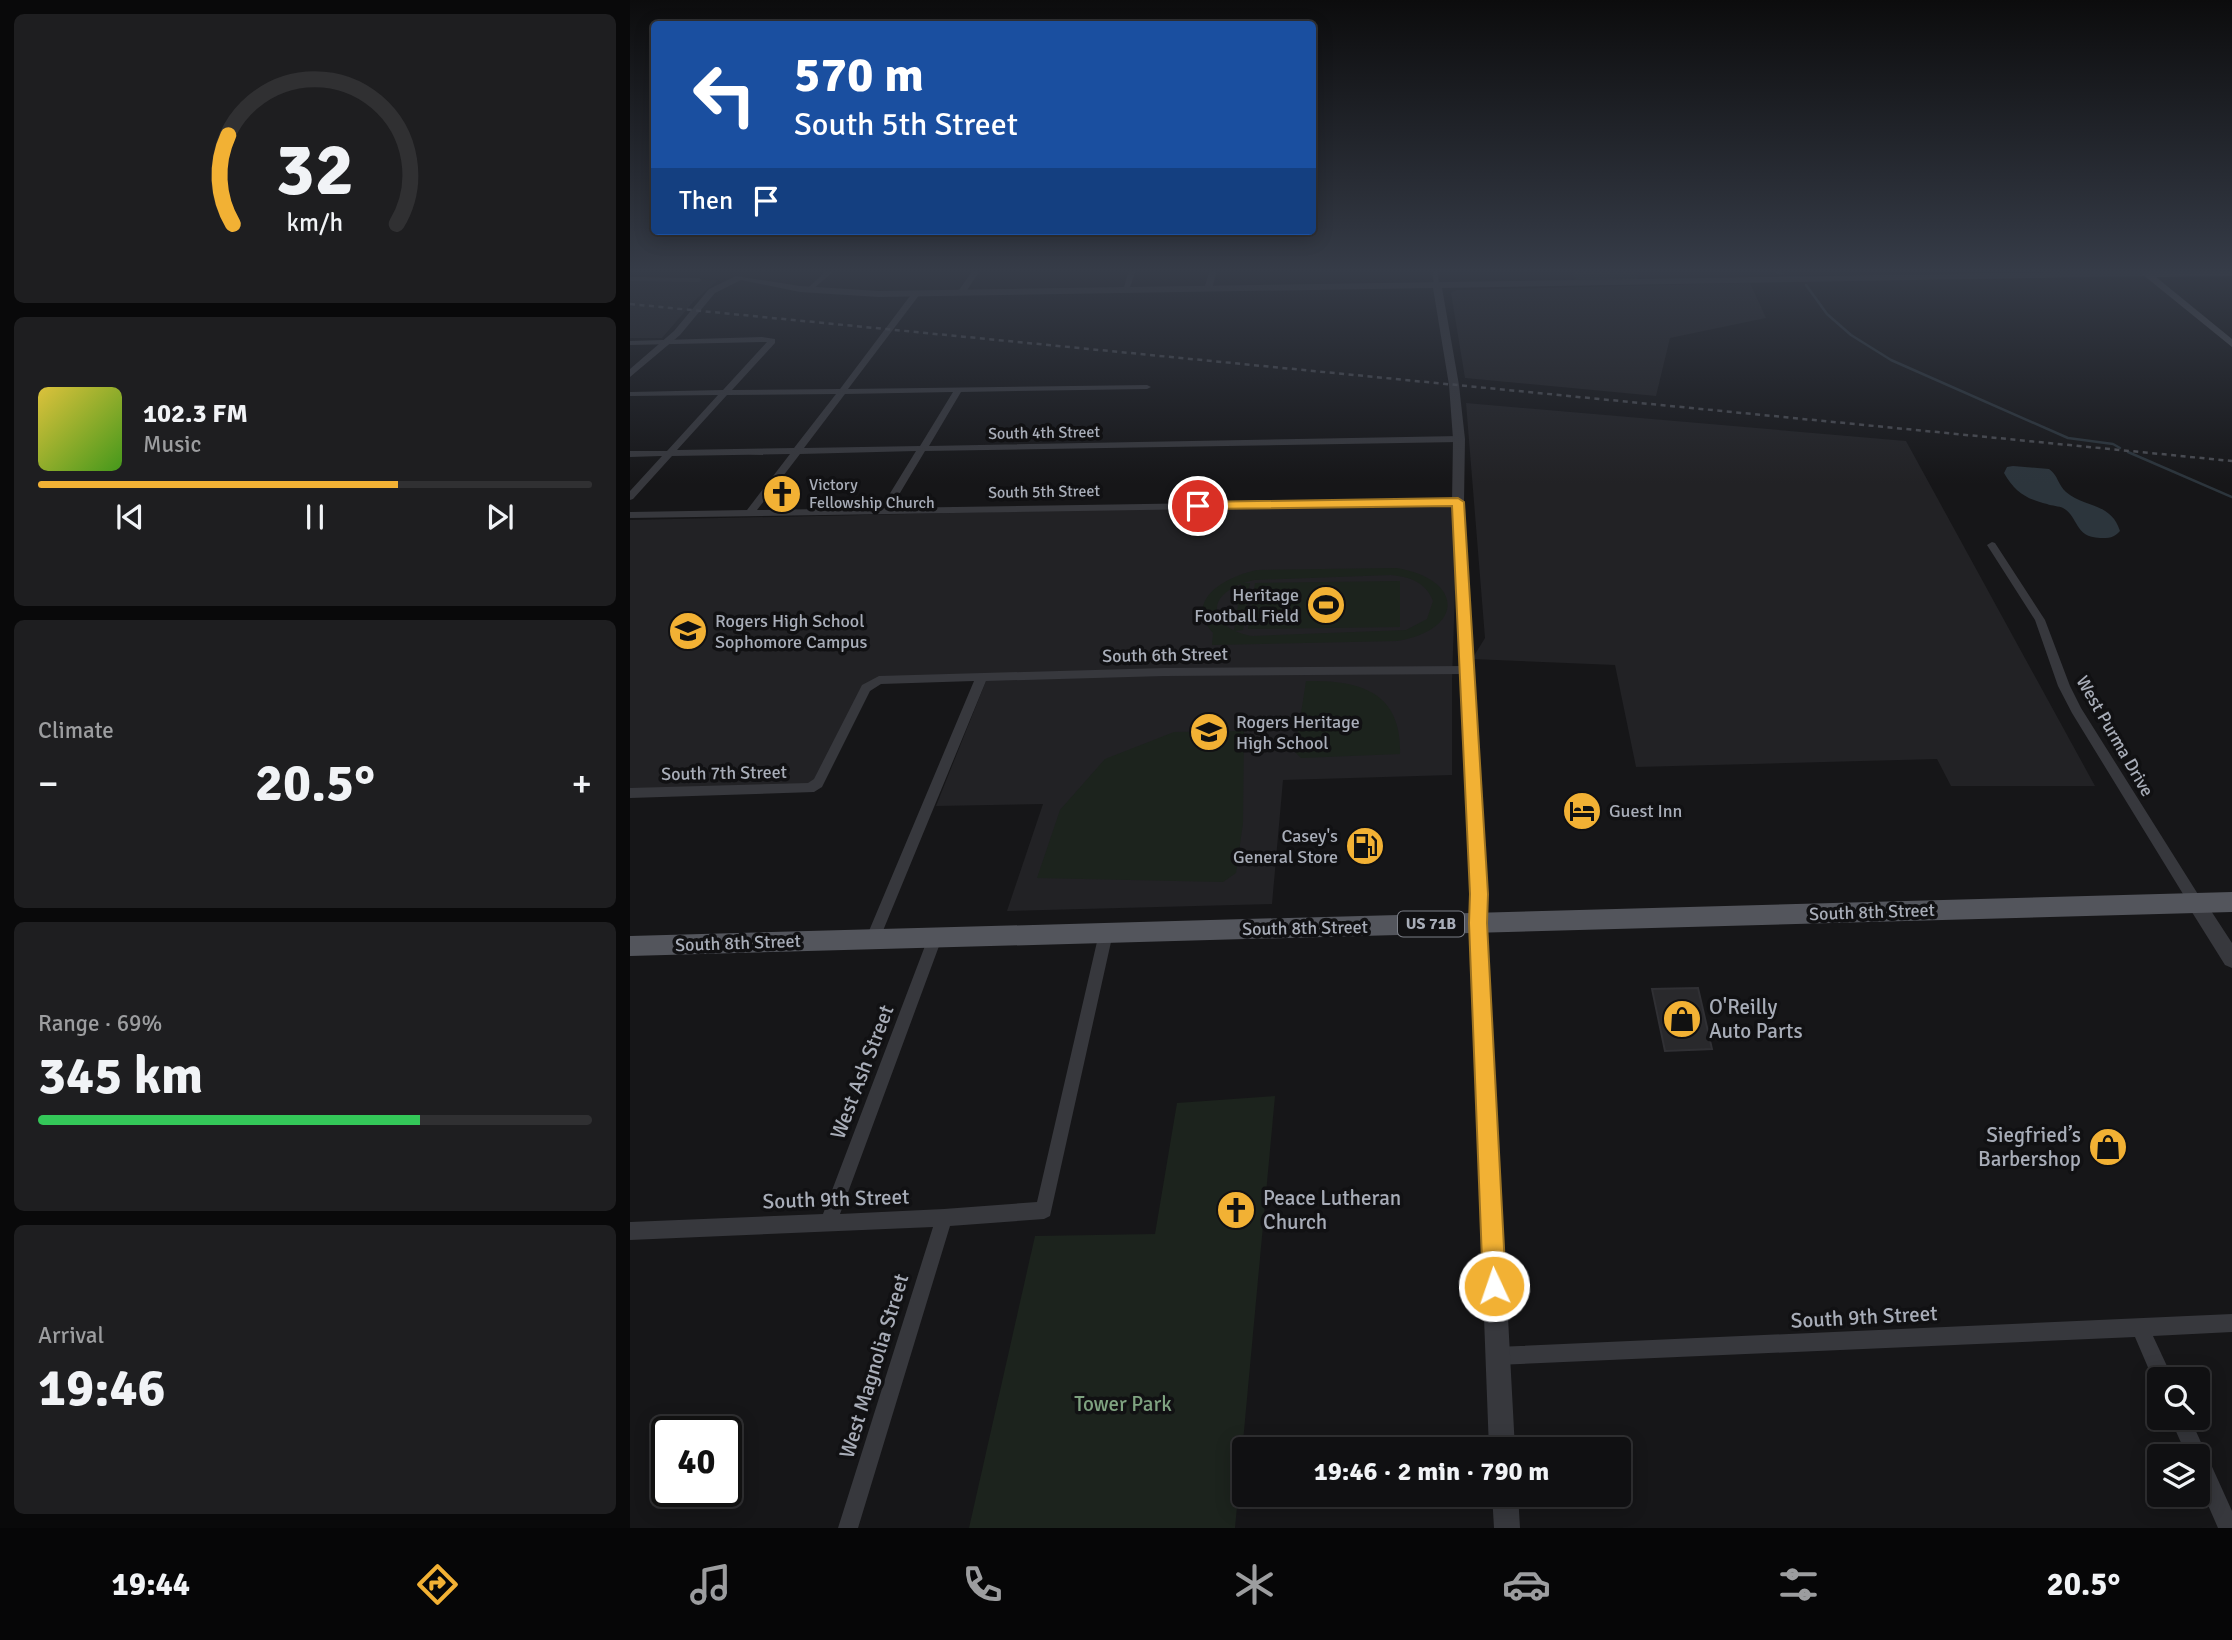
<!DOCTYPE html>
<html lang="en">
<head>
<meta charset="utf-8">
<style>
	body { margin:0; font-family:Signika,sans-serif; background:#1e1e20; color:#f1f3f6; height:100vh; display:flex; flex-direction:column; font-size:26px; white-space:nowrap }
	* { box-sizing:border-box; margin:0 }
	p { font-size:23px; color:#9c9d9f }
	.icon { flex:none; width:38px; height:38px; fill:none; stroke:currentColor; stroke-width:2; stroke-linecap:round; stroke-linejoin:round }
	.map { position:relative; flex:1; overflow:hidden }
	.panel { display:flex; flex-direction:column; gap:14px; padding:14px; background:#09090a; width:630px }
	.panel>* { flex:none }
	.banner { position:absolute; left:21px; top:21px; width:665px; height:214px; border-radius:7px; box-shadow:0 4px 18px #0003,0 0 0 2px #303032; background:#1a4fa0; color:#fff; overflow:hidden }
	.controls { position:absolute; left:1517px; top:1367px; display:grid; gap:14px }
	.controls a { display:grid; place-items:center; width:63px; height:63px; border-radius:7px; background:#101012; box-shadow:0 4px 18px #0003,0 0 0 2px #303032; font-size:35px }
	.speed { position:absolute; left:21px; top:1416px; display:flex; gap:14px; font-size:35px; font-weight:700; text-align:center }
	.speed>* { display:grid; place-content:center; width:91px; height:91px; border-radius:50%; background:#101012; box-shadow:0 4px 18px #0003,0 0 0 2px #303032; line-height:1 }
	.speed .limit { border:4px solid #111; border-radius:10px; background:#fff; color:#111 }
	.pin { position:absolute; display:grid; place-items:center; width:60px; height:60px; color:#fff; margin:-30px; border:4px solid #fff; border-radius:50%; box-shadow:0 2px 7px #0007 }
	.me { position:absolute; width:77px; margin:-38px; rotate:357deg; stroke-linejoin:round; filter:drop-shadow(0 0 5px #0008) }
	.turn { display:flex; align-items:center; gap:24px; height:147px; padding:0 28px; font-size:32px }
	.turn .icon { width:91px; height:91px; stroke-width:2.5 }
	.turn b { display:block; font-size:49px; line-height:60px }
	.then { display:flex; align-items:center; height:66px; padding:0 28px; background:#0003; gap:14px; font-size:26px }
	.big { font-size:52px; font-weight:700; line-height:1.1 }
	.panel .tile { flex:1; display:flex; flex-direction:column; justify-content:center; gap:10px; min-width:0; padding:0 24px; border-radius:10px; background:#1e1e20 }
	.panel .dial { align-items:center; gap:0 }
	.dial svg { height:182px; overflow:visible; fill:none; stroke:#303032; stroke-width:7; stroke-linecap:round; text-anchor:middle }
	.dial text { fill:#f1f3f6; stroke:none }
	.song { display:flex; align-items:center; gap:21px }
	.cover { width:84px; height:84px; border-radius:10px; background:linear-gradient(135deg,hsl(50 70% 55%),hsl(100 70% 35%)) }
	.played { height:7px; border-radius:4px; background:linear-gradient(90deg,#f2b134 65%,#303032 65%) }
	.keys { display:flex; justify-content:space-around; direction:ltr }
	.heat { display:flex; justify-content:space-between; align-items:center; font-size:38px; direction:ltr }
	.charge { height:10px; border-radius:5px; background:linear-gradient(90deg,#34c759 69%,#303032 0) }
	.trip { position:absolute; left:602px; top:1437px; width:399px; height:70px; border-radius:7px; background:#101012; box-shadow:0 4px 18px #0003,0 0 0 2px #303032; font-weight:700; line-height:70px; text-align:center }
	.dock { display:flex; height:112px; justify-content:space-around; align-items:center; background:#060607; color:#9c9d9f }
	.dock .icon { width:49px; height:49px }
	.dock .active { color:#f2b134 }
	.dock b { font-size:32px; color:#f1f3f6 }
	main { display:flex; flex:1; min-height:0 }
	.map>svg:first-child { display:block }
	.built { fill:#222225 }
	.green { fill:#1c231d; fill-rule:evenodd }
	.water { fill:#2c353c }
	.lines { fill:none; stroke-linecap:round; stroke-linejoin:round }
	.stream { stroke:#2c353c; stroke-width:2.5 }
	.building { fill:#29292c; stroke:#303034; stroke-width:2 }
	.minor { fill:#37383d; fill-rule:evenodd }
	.tertiary { fill:#37383d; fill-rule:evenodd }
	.secondary { fill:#45474d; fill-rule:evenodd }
	.primary { fill:#53555c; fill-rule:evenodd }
	.rail { stroke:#4a4c52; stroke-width:2.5; stroke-dasharray:5 4.5; stroke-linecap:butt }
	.route { fill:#f2b134; stroke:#9d7322; stroke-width:2 }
	.labels { text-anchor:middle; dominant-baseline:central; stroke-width:7; stroke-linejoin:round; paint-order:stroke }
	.far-street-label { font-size:16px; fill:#a8adb8; stroke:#111113 }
	.far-poi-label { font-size:16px; fill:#a8adb8; stroke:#111113; text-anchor:start }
	.shield { fill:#111113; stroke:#7b7e86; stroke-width:2 }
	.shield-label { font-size:16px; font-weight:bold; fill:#a8adb8 }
	.poi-label { font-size:18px; fill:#a8adb8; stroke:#111113; text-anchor:start }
	.street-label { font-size:18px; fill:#a8adb8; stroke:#111113 }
	.near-poi-label { font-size:21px; fill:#a8adb8; stroke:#111113; text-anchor:start }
	.near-street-label { font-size:21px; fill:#a8adb8; stroke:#111113 }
	.near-park-label { font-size:21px; fill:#7fa381; stroke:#111113 }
</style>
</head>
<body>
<main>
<section class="panel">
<div class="tile dial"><svg viewBox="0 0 100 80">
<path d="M14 69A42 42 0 1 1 86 69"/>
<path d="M14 69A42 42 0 0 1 12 30" stroke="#f2b134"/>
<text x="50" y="56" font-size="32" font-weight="700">32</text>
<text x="50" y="72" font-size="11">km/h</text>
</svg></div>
<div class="tile">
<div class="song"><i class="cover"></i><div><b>102.3 FM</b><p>Music</p></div></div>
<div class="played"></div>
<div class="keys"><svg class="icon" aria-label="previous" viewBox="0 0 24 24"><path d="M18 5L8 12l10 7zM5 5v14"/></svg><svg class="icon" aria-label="pause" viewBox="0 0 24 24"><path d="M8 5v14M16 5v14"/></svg><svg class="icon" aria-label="next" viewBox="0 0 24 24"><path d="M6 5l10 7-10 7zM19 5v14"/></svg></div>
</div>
<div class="tile"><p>Climate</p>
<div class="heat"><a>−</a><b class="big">20.5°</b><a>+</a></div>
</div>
<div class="tile"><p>Range · 69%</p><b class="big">345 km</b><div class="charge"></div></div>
<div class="tile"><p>Arrival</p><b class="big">19:46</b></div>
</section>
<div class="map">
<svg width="1602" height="1528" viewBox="0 0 1602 1528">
	<rect width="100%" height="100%" fill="#161618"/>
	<!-- built -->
	<path class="built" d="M0,278L87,280V281L64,301L32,338H0Z
		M1120,283L1136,318L1040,338L1026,396L835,378L821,293L827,290Z
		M836,403L1276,441L1465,786H1321L1307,759L1006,767L985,665L842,659L855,638Z
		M828,502L822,680V775L653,780L642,904L377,911L413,804L306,806L356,681L249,680L236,688L180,788L0,793V520Z"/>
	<!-- green -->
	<path class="green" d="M943,270H1005L1008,279L946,280Z
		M767,568C835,580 834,630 767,641L582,645L583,633C552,599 598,576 627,570ZM761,575C780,577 796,582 803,601L797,619L776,630L623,636C586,631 570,600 611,584L604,631L613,630L620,583H613L624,580Z
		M770,581V627L618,629L625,583Z
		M676,681C729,680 772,691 770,754L671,758L665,752Z
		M614,731L613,823L606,873L593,882L407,878L430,810L475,759L544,732Z
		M645,1096L605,1528H339L405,1236L525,1234L547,1103Z"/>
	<!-- water -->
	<path class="water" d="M1383,466L1419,469C1428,475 1428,485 1436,492C1454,508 1481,502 1490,531C1484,538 1479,538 1470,538C1444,537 1449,517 1433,508C1429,506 1422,506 1417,504C1396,499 1385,492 1374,473L1377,467Z"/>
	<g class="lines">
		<!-- stream -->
		<path class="stream" d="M1142,270L1152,274
			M1176,285L1197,314L1221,335L1261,360L1438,438L1483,444L1490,448
			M1498,452L1602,497"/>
	</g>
	<!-- building -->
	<path class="building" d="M1068,988L1082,1049L1035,1051L1022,989Z"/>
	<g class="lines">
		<!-- minor -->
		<path class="minor" d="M197,270H205L182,290H178V288Z
			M343,270H350L334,295H328L327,293Z
			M499,270H506L499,290L493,291Z
			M580,270H587L582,289L578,291L574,289Z
			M802,270H808L809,286L804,285Z
			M0,277L69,278L72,280L69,282L0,281Z
			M283,292L290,294L218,389L517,385L521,387L517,389L331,392L299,446L829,436L833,439L829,442L295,451L261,508L828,499L833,502L828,505L0,518V512L117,510L160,454L42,456L3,499L0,500V491L32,456L0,457V451H37L88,395L0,396V392L93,390L137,342L0,345V341L132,337L145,339V343L102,390L210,389ZM323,392L290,446L174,448L215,394ZM206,394L164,448L47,450L97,395ZM286,451L251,508L127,510L170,454Z
			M1362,542L1365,543L1415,620L1440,686L1451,708L1571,899L1573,903L1571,907L1566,909L1561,907L1442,713L1428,686L1405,620L1357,545Z
			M836,666L842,670L836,674L534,676L356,681L250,938L248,943L243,944L238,943L236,938L344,681L251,684L240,691L192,787L184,792L0,798V788L178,783L184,779L232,685L249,676L534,668Z
			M476,927L481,928L483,933L420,1216L414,1219L320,1226L228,1528H208L303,1227L0,1240V1222L193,1214L298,938L300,933L305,932L310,933L312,938L210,1214L314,1209L407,1202L469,933L471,928Z
			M1602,1314V1332L1523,1336L1543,1379H1530V1387L1526,1386L1505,1337L867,1365L860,1363L858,1356L860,1349L867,1347Z
			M1540,1418H1560L1602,1511V1528H1588L1568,1482V1456H1557Z"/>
		<!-- tertiary -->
		<path class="tertiary" d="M1517,271L1521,274L1520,276L812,288L829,385L835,439L834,502L858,894L857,923L885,1449H859L839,923L840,894L822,502L823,439L819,385L803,288L249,297L170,292L111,280L85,293L50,335L0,377V369L44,331L79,289L106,276L170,286L249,291Z
			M1566,895L1572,897L1602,943V968L1595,965L1560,909L1557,903L1560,897Z
			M862,1494H888L890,1528H864Z"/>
		<!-- secondary -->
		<path class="secondary" d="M1602,270V276L1526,277L1602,339V347L1512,274L1517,271Z"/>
		<!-- primary -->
		<path class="primary" d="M1602,892V912L0,956V936Z"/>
		<!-- rail -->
		<path class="rail" d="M0,304L1602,461"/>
	</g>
	<!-- sky -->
	<linearGradient id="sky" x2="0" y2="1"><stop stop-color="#0c0c0d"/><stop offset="0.56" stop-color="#363c48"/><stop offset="1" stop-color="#363c48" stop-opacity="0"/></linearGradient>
	<rect width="1602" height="484" fill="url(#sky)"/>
	<!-- route -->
	<path class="route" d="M828,498L834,502L858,894L857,923L876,1286L873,1294L864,1298L856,1294L853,1286L839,923L840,894L822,506L568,509L562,506L568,502Z"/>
	<!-- icons -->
	<defs>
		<symbol id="church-disc" viewBox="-11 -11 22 22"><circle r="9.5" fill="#f2b134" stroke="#111113"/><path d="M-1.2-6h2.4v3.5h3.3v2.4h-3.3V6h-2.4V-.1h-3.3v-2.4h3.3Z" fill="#111"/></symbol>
		<symbol id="stadium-disc" viewBox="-11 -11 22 22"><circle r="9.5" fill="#f2b134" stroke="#111113"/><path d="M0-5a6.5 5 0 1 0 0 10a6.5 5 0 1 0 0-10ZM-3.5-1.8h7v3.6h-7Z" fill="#111"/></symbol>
		<symbol id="school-disc" viewBox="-11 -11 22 22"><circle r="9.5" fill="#f2b134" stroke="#111113"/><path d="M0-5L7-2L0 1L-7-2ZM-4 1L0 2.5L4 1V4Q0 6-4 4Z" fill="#111"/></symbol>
		<symbol id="hotel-disc" viewBox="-11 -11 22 22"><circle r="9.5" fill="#f2b134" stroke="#111113"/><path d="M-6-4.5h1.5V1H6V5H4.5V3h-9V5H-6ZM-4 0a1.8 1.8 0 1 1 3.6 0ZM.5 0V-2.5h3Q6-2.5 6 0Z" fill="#111"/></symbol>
		<symbol id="fuel-disc" viewBox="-11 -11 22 22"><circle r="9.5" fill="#f2b134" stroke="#111113"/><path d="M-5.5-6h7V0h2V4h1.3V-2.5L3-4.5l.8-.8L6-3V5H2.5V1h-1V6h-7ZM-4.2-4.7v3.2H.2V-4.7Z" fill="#111"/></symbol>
		<symbol id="shop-disc" viewBox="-11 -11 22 22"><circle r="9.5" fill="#f2b134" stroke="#111113"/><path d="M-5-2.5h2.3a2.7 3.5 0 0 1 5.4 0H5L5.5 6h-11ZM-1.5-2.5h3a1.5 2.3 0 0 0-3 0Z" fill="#111"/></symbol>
	</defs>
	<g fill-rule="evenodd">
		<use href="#church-disc" x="130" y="472" width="44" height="44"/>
		<use href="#stadium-disc" x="674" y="583" width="44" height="44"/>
		<use href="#school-disc" x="36" y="609" width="44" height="44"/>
		<use href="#school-disc" x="557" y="710" width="44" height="44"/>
		<use href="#hotel-disc" x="930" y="789" width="44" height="44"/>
		<use href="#fuel-disc" x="713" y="824" width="44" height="44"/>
		<use href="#shop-disc" x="1030" y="997" width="44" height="44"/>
		<use href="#shop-disc" x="1456" y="1125" width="44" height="44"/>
		<use href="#church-disc" x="584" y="1188" width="44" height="44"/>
	</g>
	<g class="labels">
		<!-- far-street labels -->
		<g class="far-street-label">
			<text transform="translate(414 433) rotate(-1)">South 4th Street</text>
			<text transform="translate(414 492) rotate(-1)">South 5th Street</text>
		</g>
		<!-- far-poi labels -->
		<g class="far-poi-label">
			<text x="179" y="485">Victory<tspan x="179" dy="18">Fellowship Church</tspan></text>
		</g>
		<!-- shield labels -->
		<rect class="shield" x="768" y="911.5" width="66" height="25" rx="5"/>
		<g class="shield-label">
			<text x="801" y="924">US 71B</text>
		</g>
		<!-- poi labels -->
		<g class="poi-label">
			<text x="669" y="595" text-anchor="end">Heritage<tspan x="669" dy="21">Football Field</tspan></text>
			<text x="85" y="621">Rogers High School<tspan x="85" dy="21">Sophomore Campus</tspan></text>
			<text x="606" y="722">Rogers Heritage<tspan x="606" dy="21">High School</tspan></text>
			<text x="979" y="811">Guest Inn</text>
			<text x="708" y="836" text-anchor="end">Casey's<tspan x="708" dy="21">General Store</tspan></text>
		</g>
		<!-- street labels -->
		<g class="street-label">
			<text transform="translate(535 655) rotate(-1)">South 6th Street</text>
			<text transform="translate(1485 736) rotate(60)">West Purma Drive</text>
			<text transform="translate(94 773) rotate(-1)">South 7th Street</text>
			<text transform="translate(1242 912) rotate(-2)">South 8th Street</text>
			<text transform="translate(675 928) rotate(-1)">South 8th Street</text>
			<text transform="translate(108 943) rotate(-2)">South 8th Street</text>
		</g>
		<!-- near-poi labels -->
		<g class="near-poi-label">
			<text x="1079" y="1007">O'Reilly<tspan x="1079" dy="24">Auto Parts</tspan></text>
			<text x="1451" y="1135" text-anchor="end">Siegfried’s<tspan x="1451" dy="24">Barbershop</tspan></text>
			<text x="633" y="1198">Peace Lutheran<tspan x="633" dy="24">Church</tspan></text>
		</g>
		<!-- near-street labels -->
		<g class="near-street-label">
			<text transform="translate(232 1072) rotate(-69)">West Ash Street</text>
			<text transform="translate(206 1199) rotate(-2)">South 9th Street</text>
			<text transform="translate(1234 1317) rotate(-3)">South 9th Street</text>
			<text transform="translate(244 1366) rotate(-73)">West Magnolia Street</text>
		</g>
		<!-- near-park labels -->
		<g class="near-park-label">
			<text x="493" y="1404">Tower Park</text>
		</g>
	</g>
</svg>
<div class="controls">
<a><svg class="icon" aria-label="search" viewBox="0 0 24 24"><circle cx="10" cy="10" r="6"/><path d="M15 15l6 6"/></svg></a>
<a><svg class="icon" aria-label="layers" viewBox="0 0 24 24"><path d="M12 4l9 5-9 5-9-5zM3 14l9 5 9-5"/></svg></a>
</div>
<div class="speed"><div class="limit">40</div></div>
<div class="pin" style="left:568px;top:506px;background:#d93025"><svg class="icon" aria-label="arrive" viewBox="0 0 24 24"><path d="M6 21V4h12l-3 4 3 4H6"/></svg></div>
<svg class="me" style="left:864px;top:1286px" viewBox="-20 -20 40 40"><circle r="17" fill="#f2b134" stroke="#fff" stroke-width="3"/><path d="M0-11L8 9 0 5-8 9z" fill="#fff"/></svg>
<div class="trip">19:46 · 2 min · 790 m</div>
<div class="banner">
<div class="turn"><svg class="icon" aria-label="left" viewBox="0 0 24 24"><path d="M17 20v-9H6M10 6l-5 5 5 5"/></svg><div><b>570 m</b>South 5th Street</div></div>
<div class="then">Then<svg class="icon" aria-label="arrive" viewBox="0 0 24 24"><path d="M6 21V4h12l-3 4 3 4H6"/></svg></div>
</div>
</div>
</main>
<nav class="dock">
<b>19:44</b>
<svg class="icon active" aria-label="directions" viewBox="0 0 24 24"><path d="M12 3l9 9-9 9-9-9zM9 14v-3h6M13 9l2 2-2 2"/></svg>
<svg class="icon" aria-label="music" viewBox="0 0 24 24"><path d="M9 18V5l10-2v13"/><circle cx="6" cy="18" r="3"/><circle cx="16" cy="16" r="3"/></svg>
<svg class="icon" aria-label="phone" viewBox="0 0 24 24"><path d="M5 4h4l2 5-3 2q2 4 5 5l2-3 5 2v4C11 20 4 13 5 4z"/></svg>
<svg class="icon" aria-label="climate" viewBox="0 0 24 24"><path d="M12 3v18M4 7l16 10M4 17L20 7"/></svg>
<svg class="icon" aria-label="car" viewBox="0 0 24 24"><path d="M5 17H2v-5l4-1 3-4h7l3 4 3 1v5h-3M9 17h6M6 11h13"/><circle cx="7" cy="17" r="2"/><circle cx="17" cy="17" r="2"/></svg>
<svg class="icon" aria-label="filters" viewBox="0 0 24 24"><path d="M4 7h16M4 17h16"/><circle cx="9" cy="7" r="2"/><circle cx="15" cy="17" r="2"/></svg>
<b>20.5°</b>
</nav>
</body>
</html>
